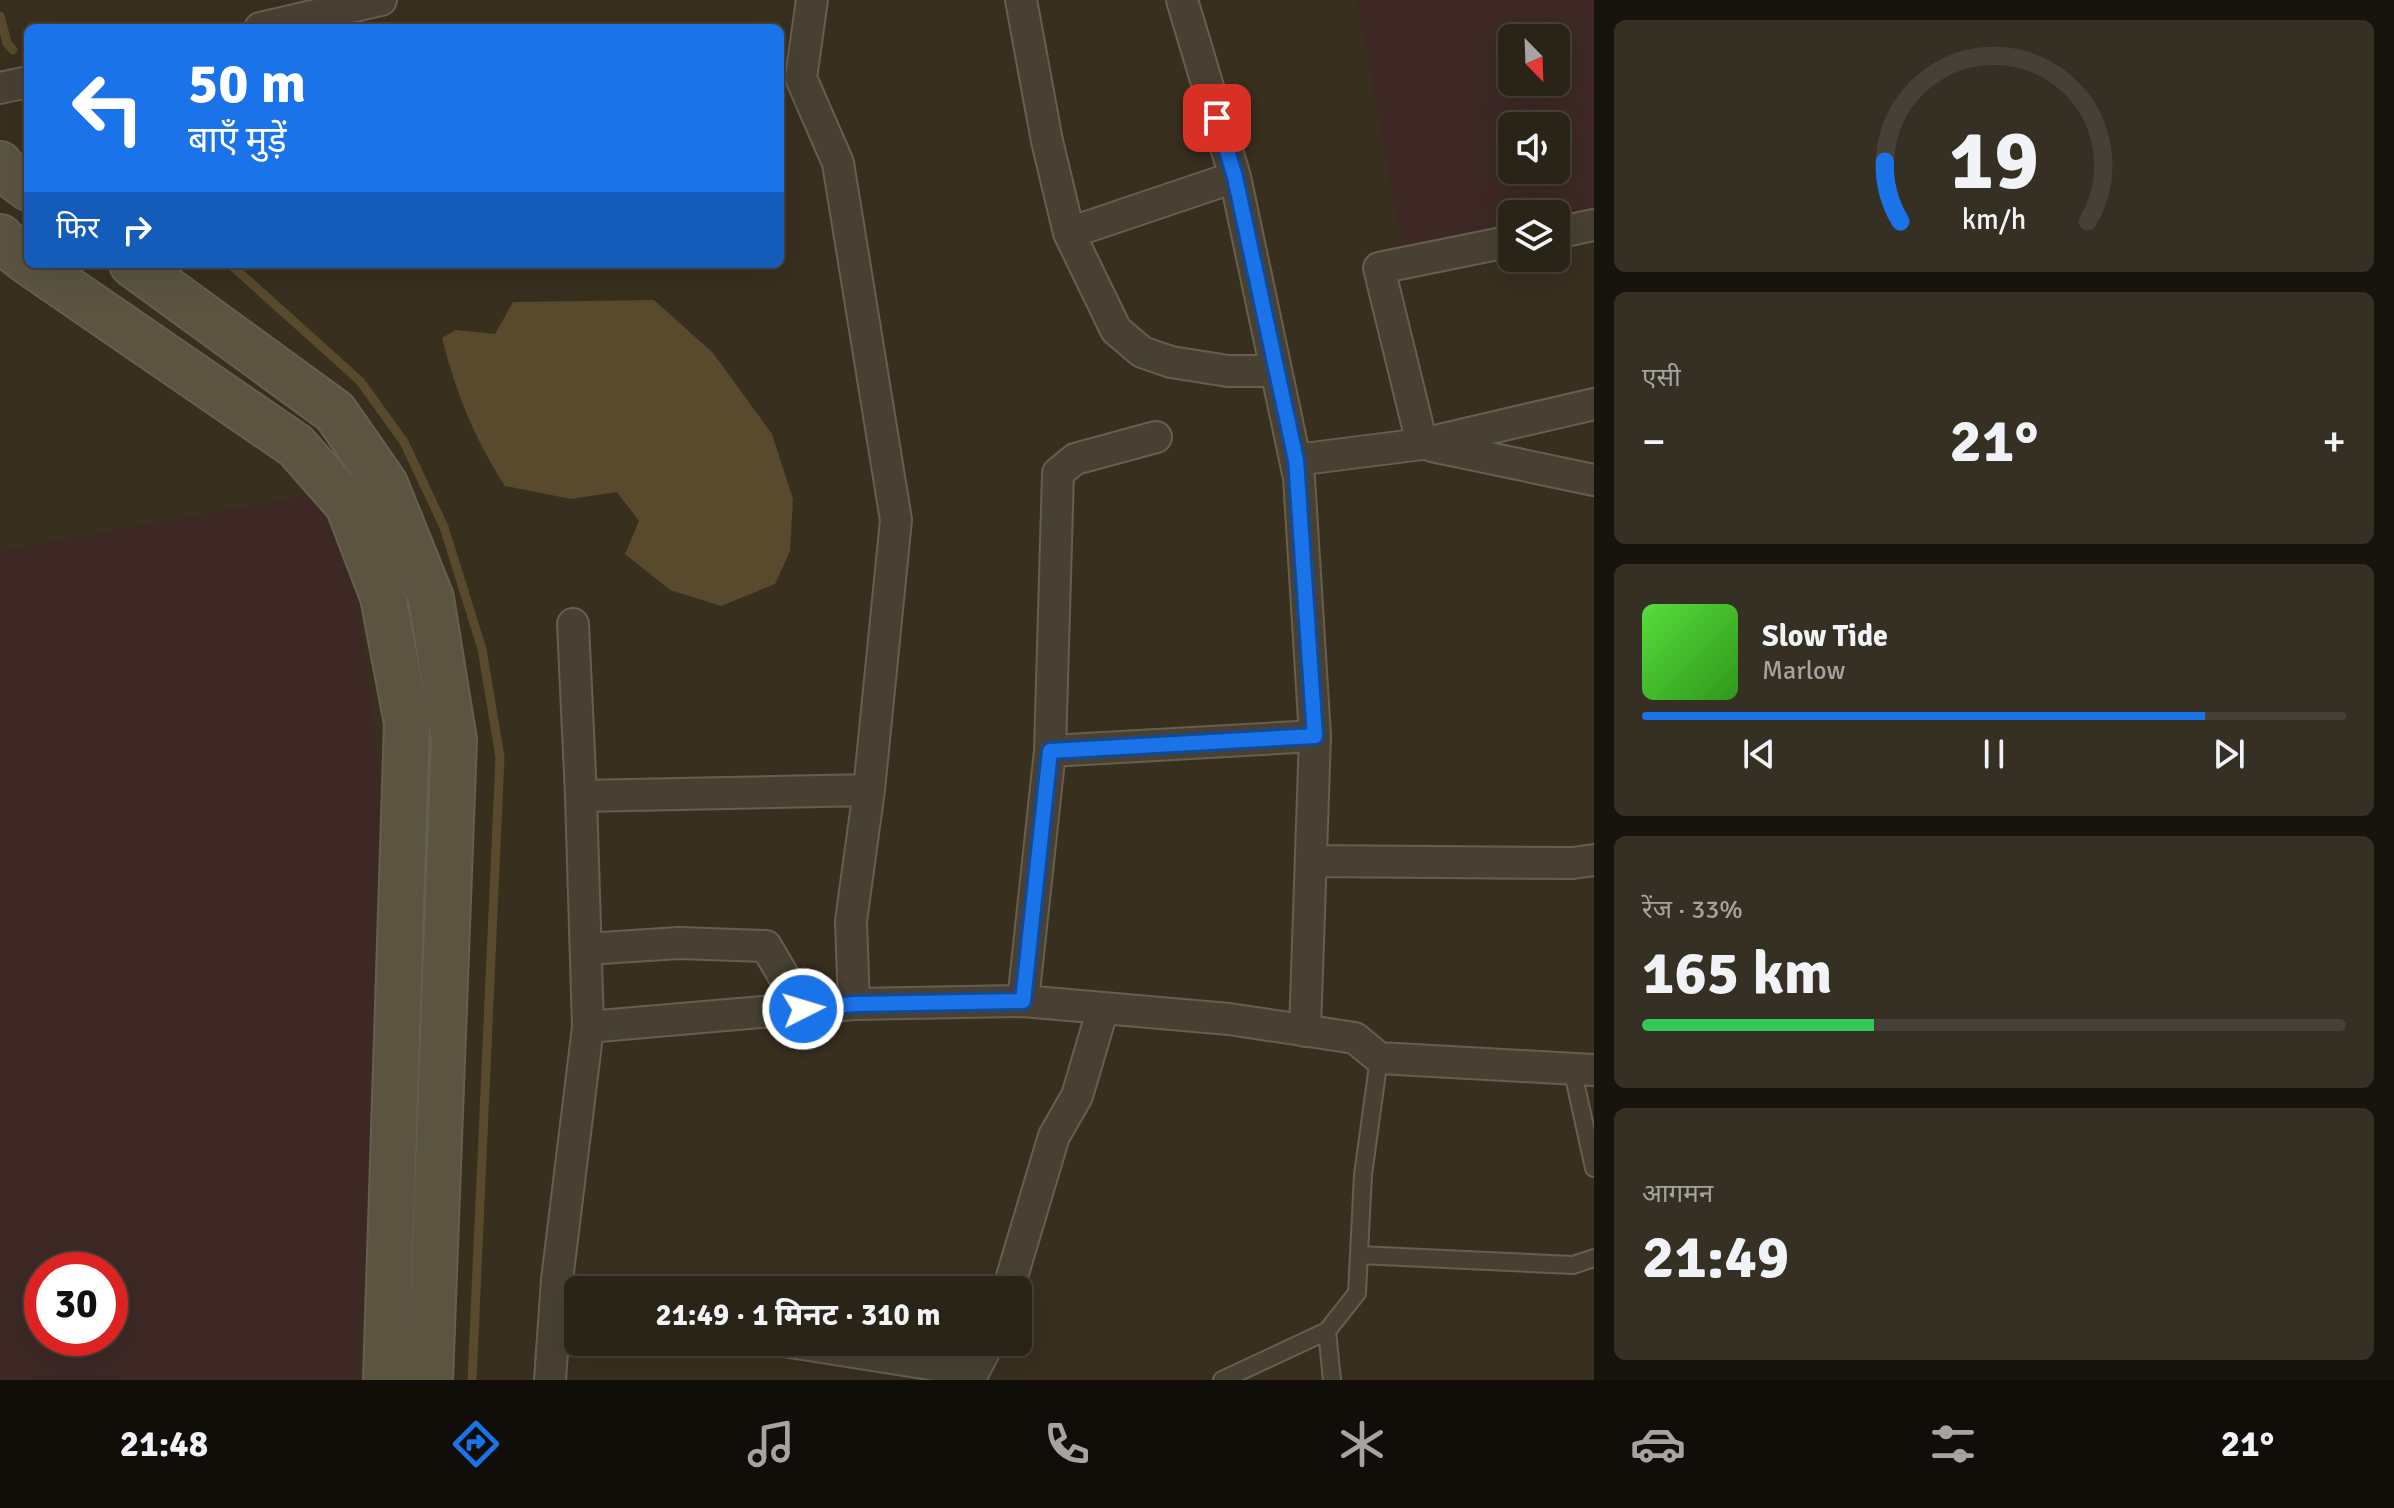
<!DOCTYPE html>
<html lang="hi">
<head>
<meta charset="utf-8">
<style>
	body { margin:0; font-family:Signika,"Noto Sans Devanagari",sans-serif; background:#362f24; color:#f1f3f6; height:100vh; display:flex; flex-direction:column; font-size:30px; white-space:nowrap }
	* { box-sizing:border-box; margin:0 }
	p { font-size:26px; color:#a5a4a1 }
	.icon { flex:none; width:44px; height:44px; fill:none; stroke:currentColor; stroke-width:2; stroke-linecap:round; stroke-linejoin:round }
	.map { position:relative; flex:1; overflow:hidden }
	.drawer { display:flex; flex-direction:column; gap:20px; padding:20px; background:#17130d; width:800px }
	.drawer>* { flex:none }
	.hud { position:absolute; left:24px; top:24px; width:760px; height:244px; border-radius:12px; box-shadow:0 8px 32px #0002,0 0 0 2px #464036; background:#1a73e8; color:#fff; overflow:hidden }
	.needle { width:52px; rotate:157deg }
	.buttons { position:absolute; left:1498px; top:24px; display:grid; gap:16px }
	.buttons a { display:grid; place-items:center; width:72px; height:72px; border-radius:12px; background:#2a2317; box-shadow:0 8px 32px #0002,0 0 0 2px #464036; font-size:40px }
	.speed { position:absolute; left:24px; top:1252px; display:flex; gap:16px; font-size:40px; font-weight:700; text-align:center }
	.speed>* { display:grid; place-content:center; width:104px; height:104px; border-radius:50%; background:#2a2317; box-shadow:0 8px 32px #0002,0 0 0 2px #464036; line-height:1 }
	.speed .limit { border:12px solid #d22; background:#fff; color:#111 }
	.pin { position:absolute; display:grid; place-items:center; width:68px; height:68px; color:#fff; margin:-34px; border-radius:16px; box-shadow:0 4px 12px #0006 }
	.me { position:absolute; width:88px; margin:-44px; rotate:85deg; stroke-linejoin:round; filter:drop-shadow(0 0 6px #0008) }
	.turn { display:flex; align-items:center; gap:28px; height:168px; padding:0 32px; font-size:36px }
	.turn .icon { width:104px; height:104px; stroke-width:2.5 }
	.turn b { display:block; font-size:56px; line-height:68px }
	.then { display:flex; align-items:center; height:76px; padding:0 32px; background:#0003; gap:16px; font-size:30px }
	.big { font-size:60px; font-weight:700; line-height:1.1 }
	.drawer .widget { flex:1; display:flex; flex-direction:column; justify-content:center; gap:12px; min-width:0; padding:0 28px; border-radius:12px; background:#362f24 }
	.drawer .dial { align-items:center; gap:0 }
	.dial svg { height:208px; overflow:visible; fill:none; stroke:#464036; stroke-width:7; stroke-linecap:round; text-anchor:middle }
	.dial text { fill:#f1f3f6; stroke:none }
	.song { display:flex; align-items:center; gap:24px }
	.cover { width:96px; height:96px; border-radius:12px; background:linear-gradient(135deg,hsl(110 70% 55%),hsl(110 70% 35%)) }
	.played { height:8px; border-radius:4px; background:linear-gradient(90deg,#1a73e8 80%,#464036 80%) }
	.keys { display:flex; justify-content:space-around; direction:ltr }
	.heat { display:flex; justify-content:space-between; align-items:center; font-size:44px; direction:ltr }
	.charge { height:12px; border-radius:6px; background:linear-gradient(90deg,#34c759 33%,#464036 0) }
	.trip { position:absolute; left:564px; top:1276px; width:468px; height:80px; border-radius:12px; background:#2a2317; box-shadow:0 8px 32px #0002,0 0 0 2px #464036; font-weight:700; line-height:80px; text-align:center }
	.dock { display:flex; height:128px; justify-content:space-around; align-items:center; background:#110e09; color:#a5a4a1 }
	.dock .icon { width:56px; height:56px }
	.dock .active { color:#1a73e8 }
	.dock b { font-size:36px; color:#f1f3f6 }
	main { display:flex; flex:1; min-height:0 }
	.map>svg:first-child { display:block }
	.green { fill:#3d2825; fill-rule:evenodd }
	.water { fill:#594a2d }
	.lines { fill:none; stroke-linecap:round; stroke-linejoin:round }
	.stream { stroke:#594a2d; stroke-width:9 }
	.lane-casing { stroke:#665f50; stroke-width:20 }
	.street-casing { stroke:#665f50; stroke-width:34 }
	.secondary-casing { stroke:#665f50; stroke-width:48 }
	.lane { stroke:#484133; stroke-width:16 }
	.street { stroke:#484133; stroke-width:30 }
	.secondary { stroke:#5b5441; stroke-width:44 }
	.route-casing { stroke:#114b97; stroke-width:20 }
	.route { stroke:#1a73e8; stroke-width:14 }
</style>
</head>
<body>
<main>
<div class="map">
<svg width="1594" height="1380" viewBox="0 0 1594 1380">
	<rect width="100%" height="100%" fill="#382f1f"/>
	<!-- green -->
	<path class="green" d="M1357,0H1594V215L1556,222V214H1512V231L1403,252ZM1512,38H1556V82H1512ZM1512,126H1556V170H1512Z
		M316,494L359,600L387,835L359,1380H0V551ZM42,1270H110V1338H42Z"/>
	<!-- water -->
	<path class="water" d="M654,300L713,353L772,434L793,499L790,551L775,584L721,606L670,590L625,554L639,521L617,492L571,499L505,486C474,438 456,393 442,338L456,330L495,334L513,302Z"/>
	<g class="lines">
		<!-- stream -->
		<path class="stream" d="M0,16L7,43L13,50
			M230,264L360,381L404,442L444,527L482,649L500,757L472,1380"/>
		<defs>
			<path id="lane" d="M1572,1068L1594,1168
				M1359,1255L1573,1265L1594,1258
				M1327,1331L1332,1380
				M1222,1380L1327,1331L1357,1293L1363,1175L1379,1058"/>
			<path id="street" d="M812,0L801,78L838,163L896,520L869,790L851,921L854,1004
				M1021,0L1047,141L1069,233L1116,330L1142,352L1171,362L1228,371H1276
				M1182,0L1235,177L1299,478L1315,736L1305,1031
				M260,28L381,0
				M0,88L28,82
				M1069,233L1235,177
				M1556,233L1594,225
				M1422,444L1379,268L1512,241
				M1432,446L1594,480
				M1296,460L1422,444L1594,404
				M573,624L581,796L869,790
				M1050,751L1315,736
				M1311,861L1573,863L1594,860
				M586,949L679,943L766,946L803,1009
				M1023,1001L1229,1019L1355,1038L1379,1058L1594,1070
				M588,1027L854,1004L1023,1001L1050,751L1058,473L1075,459L1156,437
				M1008,1290L1054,1136L1077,1096L1103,1008
				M790,1342L974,1371L989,1342
				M550,1380L557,1280L588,1027L581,796"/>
			<path id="secondary" d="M0,164L3,169L28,188
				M0,237L14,251L28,262
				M31,264L296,446L348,505L383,597L407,723L386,1380
				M132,264L335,412L385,484L431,598L454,740L430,1380"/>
		</defs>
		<!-- lane casing -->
		<use href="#lane" class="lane-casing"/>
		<!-- street casing -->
		<use href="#street" class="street-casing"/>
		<!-- secondary casing -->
		<use href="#secondary" class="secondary-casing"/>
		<!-- lane -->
		<use href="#lane" class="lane"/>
		<!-- street -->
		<use href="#street" class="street"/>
		<!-- secondary -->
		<use href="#secondary" class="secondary"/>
	</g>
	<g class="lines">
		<defs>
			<path id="route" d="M803,1009L854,1004L1023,1001L1050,751L1315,736L1296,460L1235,177L1217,118"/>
		</defs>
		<!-- route casing -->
		<use href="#route" class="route-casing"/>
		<!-- route -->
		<use href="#route" class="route"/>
	</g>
</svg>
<div class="buttons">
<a><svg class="needle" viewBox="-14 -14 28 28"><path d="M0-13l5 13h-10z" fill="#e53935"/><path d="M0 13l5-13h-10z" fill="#a5a4a1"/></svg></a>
<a><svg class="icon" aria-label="sound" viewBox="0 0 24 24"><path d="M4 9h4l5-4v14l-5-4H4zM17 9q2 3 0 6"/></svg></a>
<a><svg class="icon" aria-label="layers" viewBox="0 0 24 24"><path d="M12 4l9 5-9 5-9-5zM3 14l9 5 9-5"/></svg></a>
</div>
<div class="speed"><div class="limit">30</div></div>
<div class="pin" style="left:1217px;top:118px;background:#d93025"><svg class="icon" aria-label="arrive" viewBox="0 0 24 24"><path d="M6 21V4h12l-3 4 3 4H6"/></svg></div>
<svg class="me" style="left:803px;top:1009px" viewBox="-20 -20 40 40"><circle r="17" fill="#1a73e8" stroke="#fff" stroke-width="3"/><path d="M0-11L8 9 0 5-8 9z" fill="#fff"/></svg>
<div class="trip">21:49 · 1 मिनट · 310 m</div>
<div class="hud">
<div class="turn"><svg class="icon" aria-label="left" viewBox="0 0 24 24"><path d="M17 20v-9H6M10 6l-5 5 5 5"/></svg><div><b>50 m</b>बाएँ मुड़ें</div></div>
<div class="then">फिर<svg class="icon" aria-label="right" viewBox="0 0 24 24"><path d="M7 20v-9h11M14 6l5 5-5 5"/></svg></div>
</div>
</div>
<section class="drawer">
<div class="widget dial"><svg viewBox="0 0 100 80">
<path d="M14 69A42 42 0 1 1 86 69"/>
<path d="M14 69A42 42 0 0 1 8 46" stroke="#1a73e8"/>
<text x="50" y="56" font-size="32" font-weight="700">19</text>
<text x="50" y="72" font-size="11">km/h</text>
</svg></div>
<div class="widget"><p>एसी</p>
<div class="heat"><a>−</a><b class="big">21°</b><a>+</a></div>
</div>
<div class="widget">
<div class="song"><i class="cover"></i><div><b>Slow Tide</b><p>Marlow</p></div></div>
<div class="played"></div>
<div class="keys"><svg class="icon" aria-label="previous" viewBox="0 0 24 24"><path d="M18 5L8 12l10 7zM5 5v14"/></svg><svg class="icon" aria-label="pause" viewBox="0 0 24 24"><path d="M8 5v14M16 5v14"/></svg><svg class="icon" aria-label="next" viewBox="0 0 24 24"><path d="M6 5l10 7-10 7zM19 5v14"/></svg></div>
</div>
<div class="widget"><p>रेंज · 33%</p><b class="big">165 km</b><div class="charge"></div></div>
<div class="widget"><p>आगमन</p><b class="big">21:49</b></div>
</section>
</main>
<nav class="dock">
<b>21:48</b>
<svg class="icon active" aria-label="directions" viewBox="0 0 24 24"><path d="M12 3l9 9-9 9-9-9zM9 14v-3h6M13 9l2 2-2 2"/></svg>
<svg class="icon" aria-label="music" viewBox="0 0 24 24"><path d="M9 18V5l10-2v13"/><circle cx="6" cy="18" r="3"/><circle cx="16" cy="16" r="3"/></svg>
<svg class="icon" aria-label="phone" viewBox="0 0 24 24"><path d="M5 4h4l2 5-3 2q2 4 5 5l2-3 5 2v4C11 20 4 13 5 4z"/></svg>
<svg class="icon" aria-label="climate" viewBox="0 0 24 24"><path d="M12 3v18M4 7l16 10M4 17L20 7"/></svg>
<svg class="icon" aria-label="car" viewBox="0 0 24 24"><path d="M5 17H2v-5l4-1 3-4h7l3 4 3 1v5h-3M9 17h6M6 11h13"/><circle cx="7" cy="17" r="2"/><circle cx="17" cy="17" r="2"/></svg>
<svg class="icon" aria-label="filters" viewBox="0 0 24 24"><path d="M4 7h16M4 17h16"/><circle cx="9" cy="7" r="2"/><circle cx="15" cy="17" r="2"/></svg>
<b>21°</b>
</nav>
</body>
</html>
